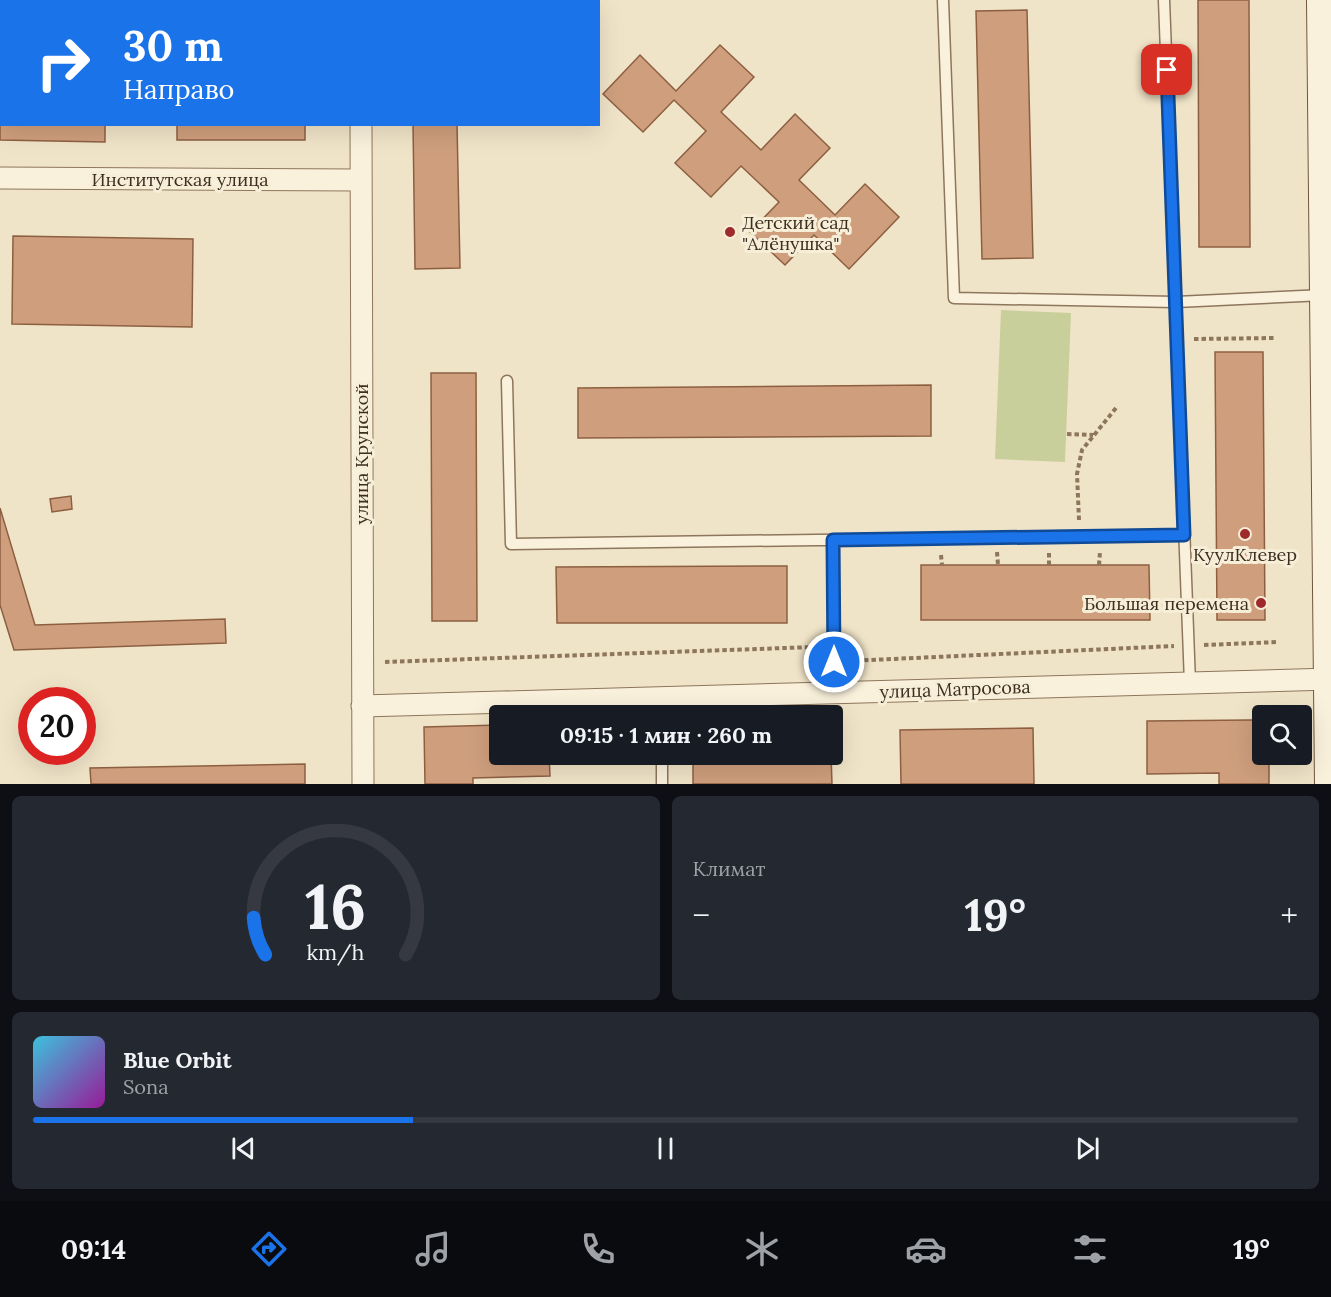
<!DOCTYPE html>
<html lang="ru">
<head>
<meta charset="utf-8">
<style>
	body { margin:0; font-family:Lora,serif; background:#242831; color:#f1f3f6; height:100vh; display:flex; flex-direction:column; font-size:22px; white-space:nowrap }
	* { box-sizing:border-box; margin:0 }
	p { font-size:20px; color:#9ea1a6 }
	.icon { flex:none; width:33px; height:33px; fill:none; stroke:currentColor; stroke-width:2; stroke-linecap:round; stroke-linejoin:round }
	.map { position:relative; height:784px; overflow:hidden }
	.panel { display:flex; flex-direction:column; gap:12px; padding:12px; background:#0d0f14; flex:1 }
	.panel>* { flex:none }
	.hud { position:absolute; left:0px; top:0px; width:600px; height:126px; box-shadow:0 6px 24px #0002; background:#1a73e8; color:#fff; overflow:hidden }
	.controls { position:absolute; left:1252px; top:705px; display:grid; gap:12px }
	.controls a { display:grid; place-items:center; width:60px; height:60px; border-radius:6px; background:#171b24; box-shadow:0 6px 24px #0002; font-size:30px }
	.speed { position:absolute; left:18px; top:687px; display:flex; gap:12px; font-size:30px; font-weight:700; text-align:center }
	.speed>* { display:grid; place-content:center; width:78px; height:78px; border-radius:50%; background:#171b24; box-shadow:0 6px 24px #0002; line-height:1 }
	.speed .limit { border:9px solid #d22; background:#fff; color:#111 }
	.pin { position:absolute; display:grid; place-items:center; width:51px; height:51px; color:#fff; margin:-26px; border-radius:12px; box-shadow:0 3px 9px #0006 }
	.me { position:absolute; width:66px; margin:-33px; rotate:0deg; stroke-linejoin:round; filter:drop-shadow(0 0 4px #0008) }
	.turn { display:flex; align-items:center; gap:21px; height:126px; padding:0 24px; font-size:27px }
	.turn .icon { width:78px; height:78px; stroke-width:2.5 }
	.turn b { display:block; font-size:42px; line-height:51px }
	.big { font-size:45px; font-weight:800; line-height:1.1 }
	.panel .widget { flex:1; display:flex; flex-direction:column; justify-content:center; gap:9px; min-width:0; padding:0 21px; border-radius:9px; background:#242831 }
	.panel .dial { align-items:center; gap:0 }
	.dial svg { height:156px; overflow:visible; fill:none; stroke:#363941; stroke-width:7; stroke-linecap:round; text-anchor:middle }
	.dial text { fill:#f1f3f6; stroke:none }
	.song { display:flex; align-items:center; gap:18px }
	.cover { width:72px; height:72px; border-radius:9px; background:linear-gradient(135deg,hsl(190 70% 55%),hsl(300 70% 35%)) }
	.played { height:6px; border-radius:3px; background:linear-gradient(90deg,#1a73e8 30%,#363941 30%) }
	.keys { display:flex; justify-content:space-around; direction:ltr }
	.heat { display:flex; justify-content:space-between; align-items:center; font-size:33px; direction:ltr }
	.panel .tiles { flex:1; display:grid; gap:12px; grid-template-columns:1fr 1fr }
	.widget:last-child { grid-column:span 2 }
	.trip { position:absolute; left:489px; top:705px; width:354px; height:60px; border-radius:6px; background:#171b24; box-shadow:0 6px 24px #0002; font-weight:800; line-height:60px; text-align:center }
	.tab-bar { display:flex; height:96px; justify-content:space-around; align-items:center; background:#090b0e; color:#9ea1a6 }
	.tab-bar .icon { width:42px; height:42px }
	.tab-bar .on { color:#1a73e8 }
	.tab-bar b { font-size:27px; color:#f1f3f6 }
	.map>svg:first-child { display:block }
	.green { fill:#c9cf9b }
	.building { fill:#cf9f7d; stroke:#8d5f41; stroke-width:1.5 }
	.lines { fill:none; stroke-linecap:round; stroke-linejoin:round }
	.service-casing { stroke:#8d765c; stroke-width:13 }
	.minor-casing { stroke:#8d765c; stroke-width:23 }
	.secondary-casing { stroke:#6f573f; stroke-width:32 }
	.path { stroke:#8d765c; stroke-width:4; stroke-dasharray:4.5 3; stroke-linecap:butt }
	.service { stroke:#faf1dc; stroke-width:10 }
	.minor { stroke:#faf1dc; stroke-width:21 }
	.secondary { stroke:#faf1dc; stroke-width:30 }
	.route-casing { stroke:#114b97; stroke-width:15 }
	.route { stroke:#1a73e8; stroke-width:10 }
	.poi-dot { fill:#9e2a2b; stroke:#f7eed8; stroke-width:2 }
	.labels { text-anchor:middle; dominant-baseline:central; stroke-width:6; stroke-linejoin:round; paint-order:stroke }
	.street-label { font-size:18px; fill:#3d2e20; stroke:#f7eed8 }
	.poi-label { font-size:18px; fill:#3d2e20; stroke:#f7eed8; text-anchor:start }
</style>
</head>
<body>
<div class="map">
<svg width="1331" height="784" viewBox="0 0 1331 784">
	<rect width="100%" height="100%" fill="#f0e4c8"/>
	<!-- green -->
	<path class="green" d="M1001,310L1071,313L1065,462L995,459Z"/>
	<!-- building -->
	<path class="building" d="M1198,0H1249L1250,247H1199Z
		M1027,10L1033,258L982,259L976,11Z
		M720,45L754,77L721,112L761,150L795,114L830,148L799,180L835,215L865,184L899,217L849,269L814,235L785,265L750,232L779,202L741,166L711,197L675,163L706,131L674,100L643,132L603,94L640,55L676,91Z
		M0,90L2,124H105V142L0,140Z
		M177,124H305V140H177Z
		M413,124H457L460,268L415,269Z
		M13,236L193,239L192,327L12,324Z
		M1215,352H1263L1265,620H1217Z
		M431,373H476L477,621H432Z
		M931,385V436L578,438V388Z
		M71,496L72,509L52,512L50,499Z
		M0,508L35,625L225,619L226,643L14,650L0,605Z
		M921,565H1149L1150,620H921Z
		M787,566V623H557L556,567Z
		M1250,720H1263V754H1269V784H1219V773L1147,774V721Z
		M500,725V754H549L550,776L473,778V784H425L424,727Z
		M1033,728L1034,784H901L900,730Z
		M693,754H831L832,784H693Z
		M305,764V784H91L90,768Z"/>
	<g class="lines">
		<defs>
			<path id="service" d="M943,0L954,298L1176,302L1324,295
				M1164,0L1190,683
				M217,2V0
				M0,30H2
				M507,381L511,544L1184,535
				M833,540L834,693
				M662,716V697
				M662,784V754"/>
			<path id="minor" d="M363,2V0
				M361,124L363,784
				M0,178L360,180
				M362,706L1331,679"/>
			<path id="secondary" d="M1322,0L1330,784"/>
		</defs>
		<!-- service casing -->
		<use href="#service" class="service-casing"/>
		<!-- minor casing -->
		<use href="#minor" class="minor-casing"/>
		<!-- secondary casing -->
		<use href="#secondary" class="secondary-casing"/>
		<!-- path -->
		<path class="path" d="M1194,339L1275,338
			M1067,434L1093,435
			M1079,520L1077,474L1082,450L1116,408
			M997,552L998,565
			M941,555L942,565
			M1049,565V552
			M1099,565L1100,552
			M1204,645L1278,642
			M849,661L1174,646
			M385,662L814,647L818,650"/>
		<!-- service -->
		<use href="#service" class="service"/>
		<!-- minor -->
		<use href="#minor" class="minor"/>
		<!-- secondary -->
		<use href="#secondary" class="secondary"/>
	</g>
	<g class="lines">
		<defs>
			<path id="route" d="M834,662L833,540L1184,535L1167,70"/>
		</defs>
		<!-- route casing -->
		<use href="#route" class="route-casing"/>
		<!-- route -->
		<use href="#route" class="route"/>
	</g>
	<!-- markers -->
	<g class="poi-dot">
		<circle cx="730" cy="232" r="6"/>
		<circle cx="1245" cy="534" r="6"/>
		<circle cx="1261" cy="603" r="6"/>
	</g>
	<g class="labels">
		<!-- street labels -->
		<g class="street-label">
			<text x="180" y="179">Институтская улица</text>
			<text transform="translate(361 454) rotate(-90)">улица Крупской</text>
			<text transform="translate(955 689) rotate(-2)">улица Матросова</text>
		</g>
		<!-- poi labels -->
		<g class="poi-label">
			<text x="742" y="222">Детский сад<tspan x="742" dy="21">"Алёнушка"</tspan></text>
			<text x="1245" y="554" text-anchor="middle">КуулКлевер</text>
			<text x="1249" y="603" text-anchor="end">Большая перемена</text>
		</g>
	</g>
</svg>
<div class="controls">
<a><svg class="icon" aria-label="search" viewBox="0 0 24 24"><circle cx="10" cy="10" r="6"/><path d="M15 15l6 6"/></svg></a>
</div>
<div class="speed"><div class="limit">20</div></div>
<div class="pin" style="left:1167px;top:70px;background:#d93025"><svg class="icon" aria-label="arrive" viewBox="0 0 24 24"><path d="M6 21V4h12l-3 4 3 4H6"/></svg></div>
<svg class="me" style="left:834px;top:662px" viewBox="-20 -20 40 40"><circle r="17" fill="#1a73e8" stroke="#fff" stroke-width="3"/><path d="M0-11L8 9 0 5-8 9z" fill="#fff"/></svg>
<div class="trip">09:15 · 1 мин · 260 m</div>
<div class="hud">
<div class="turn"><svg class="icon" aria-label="right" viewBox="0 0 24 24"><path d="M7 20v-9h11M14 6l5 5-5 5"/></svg><div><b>30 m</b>Направо</div></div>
</div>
</div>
<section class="panel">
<div class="tiles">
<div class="widget dial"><svg viewBox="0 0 100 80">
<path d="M14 69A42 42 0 1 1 86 69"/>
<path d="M14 69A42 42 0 0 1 8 50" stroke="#1a73e8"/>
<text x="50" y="56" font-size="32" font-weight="700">16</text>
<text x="50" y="72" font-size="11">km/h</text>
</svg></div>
<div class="widget"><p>Климат</p>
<div class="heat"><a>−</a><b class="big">19°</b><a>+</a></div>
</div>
<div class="widget">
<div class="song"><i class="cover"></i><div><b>Blue Orbit</b><p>Sona</p></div></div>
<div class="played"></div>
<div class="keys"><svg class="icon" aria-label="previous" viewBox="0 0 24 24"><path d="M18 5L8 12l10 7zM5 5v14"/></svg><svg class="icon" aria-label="pause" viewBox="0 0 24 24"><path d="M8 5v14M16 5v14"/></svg><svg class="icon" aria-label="next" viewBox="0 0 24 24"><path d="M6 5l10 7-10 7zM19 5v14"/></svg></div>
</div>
</div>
</section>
<nav class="tab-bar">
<b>09:14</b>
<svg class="icon on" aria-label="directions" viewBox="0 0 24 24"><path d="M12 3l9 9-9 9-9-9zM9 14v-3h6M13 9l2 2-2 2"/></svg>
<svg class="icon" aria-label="music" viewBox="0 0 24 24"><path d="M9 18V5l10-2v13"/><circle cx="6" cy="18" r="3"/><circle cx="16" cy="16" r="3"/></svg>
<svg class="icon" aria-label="phone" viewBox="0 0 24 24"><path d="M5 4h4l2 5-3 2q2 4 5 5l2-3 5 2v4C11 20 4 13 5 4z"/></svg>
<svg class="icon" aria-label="climate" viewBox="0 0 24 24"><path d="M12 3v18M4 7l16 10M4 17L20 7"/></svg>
<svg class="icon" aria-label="car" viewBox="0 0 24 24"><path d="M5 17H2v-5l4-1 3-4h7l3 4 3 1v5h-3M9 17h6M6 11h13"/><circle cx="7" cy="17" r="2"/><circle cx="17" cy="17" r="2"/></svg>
<svg class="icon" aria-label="filters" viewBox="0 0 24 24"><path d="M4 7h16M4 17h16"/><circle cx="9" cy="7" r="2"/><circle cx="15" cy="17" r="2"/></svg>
<b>19°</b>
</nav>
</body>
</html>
